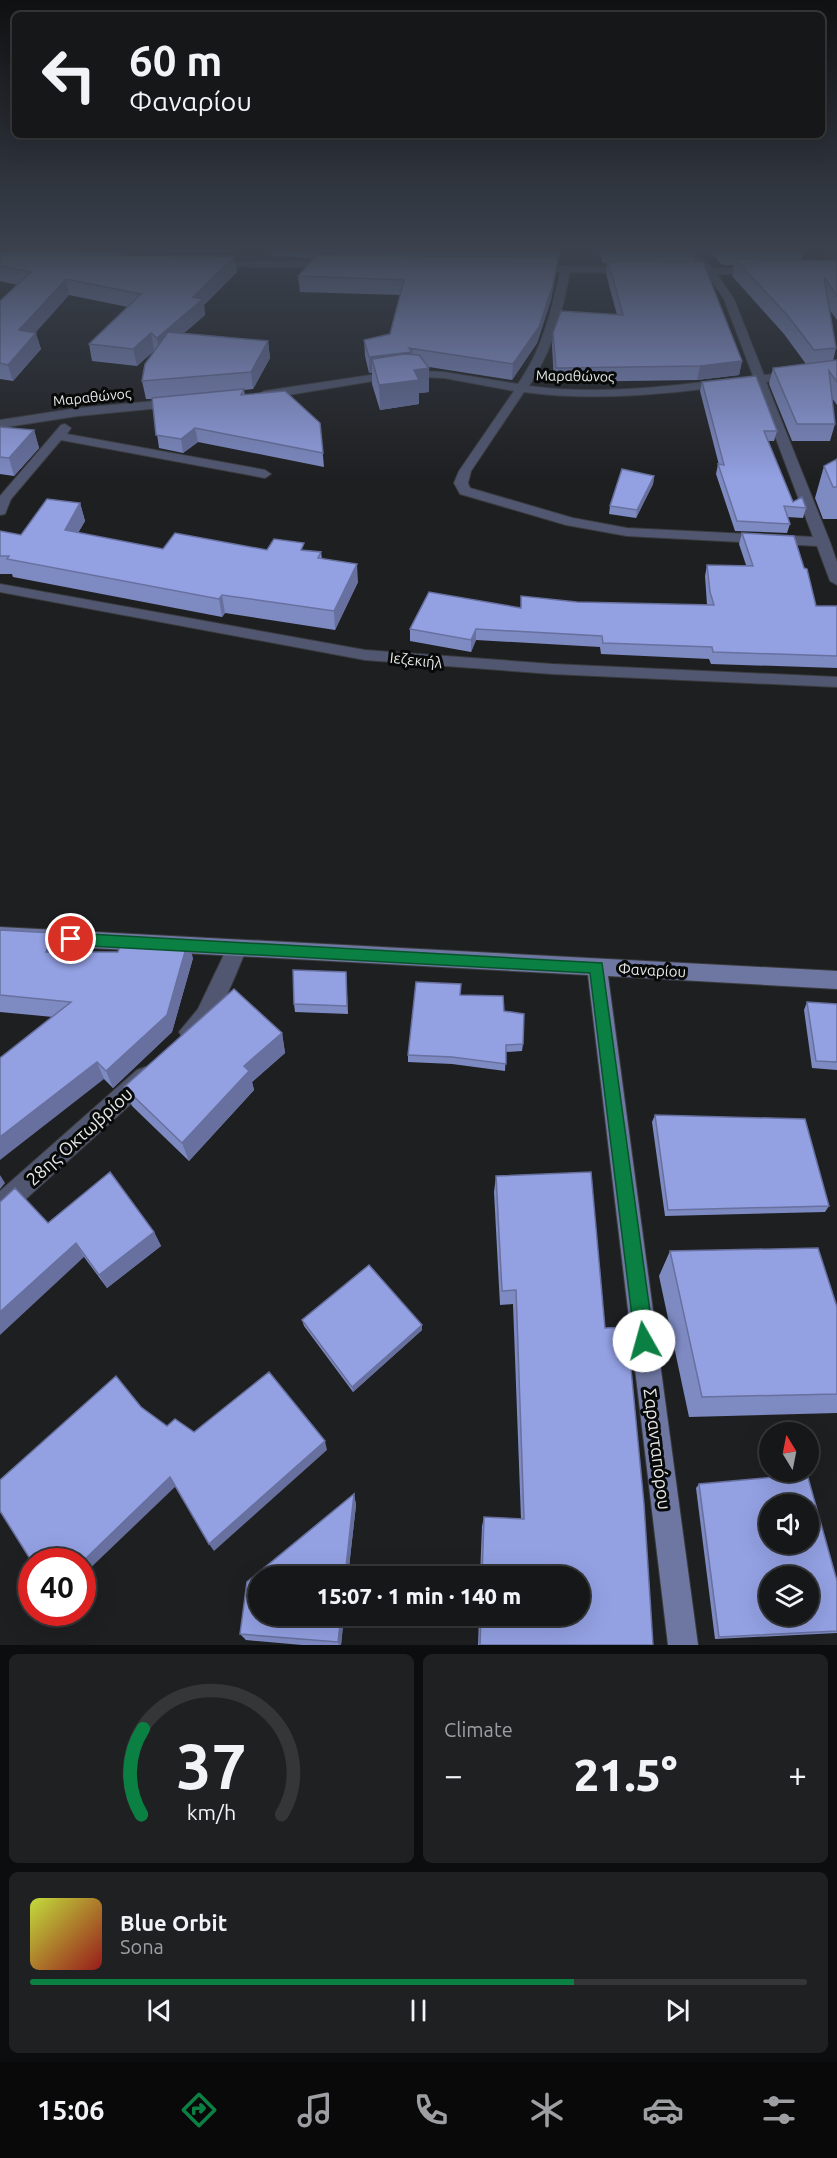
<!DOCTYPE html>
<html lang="en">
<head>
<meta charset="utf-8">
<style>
	body { margin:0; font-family:Ubuntu,sans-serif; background:#1f2022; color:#f1f3f6; height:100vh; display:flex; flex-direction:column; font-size:22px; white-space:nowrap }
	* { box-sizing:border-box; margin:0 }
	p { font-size:20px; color:#9e9fa2 }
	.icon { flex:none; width:33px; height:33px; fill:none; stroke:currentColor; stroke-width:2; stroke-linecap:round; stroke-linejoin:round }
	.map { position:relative; height:1645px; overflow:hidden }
	.panel { display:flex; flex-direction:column; gap:9px; padding:9px; background:#0c0d0e; flex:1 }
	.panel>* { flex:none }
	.top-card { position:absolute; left:12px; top:12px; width:813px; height:126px; border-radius:9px; box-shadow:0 6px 24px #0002,0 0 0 2px #353638; background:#161719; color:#f1f3f6; overflow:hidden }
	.needle { width:39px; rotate:350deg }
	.buttons { position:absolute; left:759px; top:1422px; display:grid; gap:12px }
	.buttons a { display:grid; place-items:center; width:60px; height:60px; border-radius:50%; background:#161719; box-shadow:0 6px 24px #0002,0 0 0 2px #353638; font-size:30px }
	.speed { position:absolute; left:18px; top:1548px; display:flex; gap:12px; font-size:30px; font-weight:700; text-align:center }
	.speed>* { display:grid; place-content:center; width:78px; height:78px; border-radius:50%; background:#161719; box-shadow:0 6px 24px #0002,0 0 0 2px #353638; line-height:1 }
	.speed .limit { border:9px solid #d22; background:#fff; color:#111 }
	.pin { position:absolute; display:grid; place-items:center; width:51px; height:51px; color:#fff; margin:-26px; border:3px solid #fff; border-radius:50%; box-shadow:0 2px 6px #0007 }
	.me { position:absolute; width:66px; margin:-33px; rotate:353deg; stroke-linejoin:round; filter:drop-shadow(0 0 4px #0008) }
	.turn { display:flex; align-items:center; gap:21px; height:126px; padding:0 18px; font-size:27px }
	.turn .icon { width:78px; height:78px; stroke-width:2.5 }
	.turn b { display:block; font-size:42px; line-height:51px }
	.big { font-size:45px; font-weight:800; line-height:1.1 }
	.panel .widget { flex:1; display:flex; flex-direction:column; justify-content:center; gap:9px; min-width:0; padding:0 21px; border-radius:9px; background:#1f2022 }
	.panel .dial { align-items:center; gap:0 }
	.dial svg { height:156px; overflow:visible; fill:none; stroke:#353638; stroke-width:7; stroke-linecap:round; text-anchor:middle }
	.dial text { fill:#f1f3f6; stroke:none }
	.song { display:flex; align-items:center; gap:18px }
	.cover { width:72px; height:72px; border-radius:9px; background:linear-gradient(135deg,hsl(70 70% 55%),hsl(0 70% 35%)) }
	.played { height:6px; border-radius:3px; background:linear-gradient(90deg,#0b8043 70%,#353638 70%) }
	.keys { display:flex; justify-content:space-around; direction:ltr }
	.heat { display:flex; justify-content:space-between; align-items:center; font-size:33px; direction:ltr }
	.panel .tiles { flex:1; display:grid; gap:9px; grid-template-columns:1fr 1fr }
	.widget:last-child { grid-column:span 2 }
	.trip { position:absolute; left:248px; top:1566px; width:342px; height:60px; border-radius:30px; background:#161719; box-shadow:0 6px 24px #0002,0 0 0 2px #353638; font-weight:800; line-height:60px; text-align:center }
	.menu { display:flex; height:96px; justify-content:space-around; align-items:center; background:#09090a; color:#9e9fa2 }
	.menu .icon { width:42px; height:42px }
	.menu .on { color:#0b8043 }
	.menu b { font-size:27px; color:#f1f3f6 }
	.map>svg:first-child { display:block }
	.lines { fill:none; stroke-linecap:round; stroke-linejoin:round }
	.street-casing { stroke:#3a3b3d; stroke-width:2 }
	.secondary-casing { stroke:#3a3b3d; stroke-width:2 }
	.street { fill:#515771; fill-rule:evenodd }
	.secondary { fill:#6e77a1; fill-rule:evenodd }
	.wall { fill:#7e8ac2 }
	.shaded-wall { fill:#67709e }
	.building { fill:#93a0e2; stroke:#67709e; stroke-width:1.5; fill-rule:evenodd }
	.route { fill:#0b8043; stroke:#07532c; stroke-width:1.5 }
	.labels { text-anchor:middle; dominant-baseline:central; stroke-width:6; stroke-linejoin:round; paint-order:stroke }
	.far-street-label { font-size:14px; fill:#e7e8e9; stroke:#080909 }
	.street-label { font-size:15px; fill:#e7e8e9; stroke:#080909 }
	.near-street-label { font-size:18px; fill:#e7e8e9; stroke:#080909 }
</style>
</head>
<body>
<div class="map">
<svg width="837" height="1645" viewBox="0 0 837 1645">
	<rect width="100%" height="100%" fill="#1e1f21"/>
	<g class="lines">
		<defs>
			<path id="street" d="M681,250H692L713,268H757L762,271L757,274H717L734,299L764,375L837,368V374L766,382L830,542L837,562V585L830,581L817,546L627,536L566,525L460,494L454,483L459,471L514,391L444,378L404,376L264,399L258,395L264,391L404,370L444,372L518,384C542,350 551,313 560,272L530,271L528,269L533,266L631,267L636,270L631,273L570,272C562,314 552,351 529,386C603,396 679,385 753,376L724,299L707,274H683L678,271L683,268H701ZM755,383L813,537L627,528L573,518L470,488L468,483L471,471L524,392C601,403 679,392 755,383Z
				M829,250H837V263L832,260Z
				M209,261L331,262L336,265L331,268L212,266L207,263Z
				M177,399L183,403L181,406L78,416L0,428V420L78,408Z
				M65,424L71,428L67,434L265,470L271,474L265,478L61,440L11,499L5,514L0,515V496L61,425Z
				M0,584L365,650L552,664L837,677V687L552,674L365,660L0,592Z
				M237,940L244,942L247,948C237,969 211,1049 183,1038L179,1032L198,1009L230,942Z
				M145,1067L153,1070L156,1077L153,1084L8,1215L0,1219V1191L137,1070Z"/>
			<path id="secondary" d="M0,927L837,971V989L608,976L698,1645H668L588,975L0,943Z"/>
		</defs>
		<!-- street casing -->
		<use href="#street" class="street-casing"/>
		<!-- secondary casing -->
		<use href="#secondary" class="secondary-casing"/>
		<!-- street -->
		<use href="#street" class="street"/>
		<!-- secondary -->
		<use href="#secondary" class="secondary"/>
	</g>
	<!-- wall -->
	<path class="wall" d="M0,250L124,255L237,272L204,305L205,315L184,333L268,341L270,358L253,389L244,390L245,395L320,423L324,467L198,442L183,453L159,448L152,399H146L142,381L155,350L137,366L92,361L89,344L128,307L69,295L35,333L41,349L13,381L0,379V301L18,285L0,281Z
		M271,250H560L551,300L537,343L512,380L429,367V392L419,393V404L380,410L372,384V373H369L365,356L364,340L390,334L400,295L300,292L298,276L314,259L272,255Z
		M599,250H697L694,262L742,361L739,375L697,380L554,382L552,346L553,333L617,315L606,274L607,263H603Z
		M709,250H804L801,260L837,261V320L829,309L836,348L833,361L837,360V405L832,398L835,424L830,441H792L769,384L773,368L806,364L784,334L732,276L734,265H722Z
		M702,382L777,431L774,441H768L793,502L806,508L803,518L787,517L790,524L787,533L735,531L716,474L718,464L719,465L700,391Z
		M0,427L34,430L39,448L14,476L0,474Z
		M837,459V519H823L815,498L824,466Z
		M654,476L653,484L636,518L609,514L610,506Z
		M80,503L85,521L78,533L163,549L305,550L321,552L322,559L358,582L335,630L225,613L222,617L13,577L12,574H0V531L21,535Z
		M742,533L816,606L837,608V668L711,664L709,659L601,654L600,647L476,640L471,652L410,641V629L520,608L577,602L707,605L705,576L707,565H746L739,544Z
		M0,930L53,933L60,950L59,952L193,958L172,1032L113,1088L104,1079L53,1017L0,1012Z
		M346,972L348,1014L295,1012L294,1004Z
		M460,995L504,1011L523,1044L522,1051L506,1052L505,1071L452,1064L408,1062V1055Z
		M807,1002L837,1004V1070L812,1068L804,1010Z
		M282,1033L285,1053L252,1082L254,1090L189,1161L132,1106L124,1087Z
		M655,1115L829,1206L825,1212L665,1216L652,1122Z
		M496,1176L605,1328L653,1645H478L479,1616H579V1576H480L482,1526L484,1517L521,1519L513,1304L500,1305L494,1192Z
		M48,1223L154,1232L161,1246L107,1288L84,1257Z
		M670,1251L837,1307V1413L689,1417L659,1276Z
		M302,1320L422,1330L353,1392L304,1326Z
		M699,1484L837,1581V1633L715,1639L696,1488Z
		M354,1494L356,1505L348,1576H258V1616H344L341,1645H302L246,1640L240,1634L247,1582Z"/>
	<!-- shaded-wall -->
	<path class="shaded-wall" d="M235,256L237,272L204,305L205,315L160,354L157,338L193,297Z
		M558,258L556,273L551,300L537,343L512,380L513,364Z
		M66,279L69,295L23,346L19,330Z
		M36,333L41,349L13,381L8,365Z
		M151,333L154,350L137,366L133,349Z
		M268,341L270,358L253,389L251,372Z
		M412,352V368L372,359V373H369V357Z
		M742,361L739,375L697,380L700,366Z
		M429,368V392L419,393V404L380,410L379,385L414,370Z
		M195,428L198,442L183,453L181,439Z
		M34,430L39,448L14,476L9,458Z
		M654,476L653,484L636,518L637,510Z
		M80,503L85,521L69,548L65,530Z
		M357,564L358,582L335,630L334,611Z
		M222,595L225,613L222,617L219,599Z
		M476,629V640L471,652V640Z
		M53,933L60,950L53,970L46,952Z
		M188,941L193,958L172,1032L113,1088L106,1071Z
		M282,1033L285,1053L252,1082L254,1090L189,1161L182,1143L244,1066Z
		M97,1062L104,1079L0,1160V1137Z
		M0,1175L5,1183L0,1189Z
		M154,1232L161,1246L107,1288L99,1275Z
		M76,1243L84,1257L0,1335V1312Z
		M422,1325V1330L353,1392L352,1387Z
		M325,1441L327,1450L214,1551L209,1544Z
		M170,1477L176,1486L82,1576V1562Z
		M354,1494L356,1505L348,1576H345Z
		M341,1616H344L341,1645H339L338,1642Z"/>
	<!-- building -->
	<path class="building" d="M0,250L123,251L120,255L235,256L193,297L203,299L157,338L151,333L133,349L89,344L141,294L66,279L19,330L36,333L8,365L0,363V301L31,272L0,266Z
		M505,250H559V251Z
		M318,254L558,258L553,285L539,327L513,364L409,348L412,352L369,357L364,340L390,334L404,280L298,276Z
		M735,259L837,261V296L824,277L836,348L814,350L788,316Z
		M608,261L703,262L742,361L700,366L556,368L553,333L561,311L623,315Z
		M168,332L268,341L251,372L142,381L145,364Z
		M404,354L419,355L429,368L414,370L419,380L379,385L372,359Z
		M837,360V382L829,371L835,424H797L773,368Z
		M756,376L777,431H764L793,502L802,497L806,508L784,506L790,524L737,521L718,464L724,465L702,382Z
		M244,389L241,395L285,391L320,423L323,453L195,428L181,439L156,435L152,398Z
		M0,427L34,430L9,458L0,457Z
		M837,459V487H833L824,466Z
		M622,469L654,476L637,510L610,506Z
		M47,499L80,503L65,530L163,549L175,533L267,550L274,539L304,543L301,550L321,552L318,558L357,564L334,611L222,595L219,599L7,559L9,556H0V531L21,535Z
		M742,533L794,536L804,568L807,569L816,606H837V656L713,652L712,647L603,643L602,636L476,629L471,640L410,629L429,592L521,608V596L577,602L714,605L710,592L707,565L753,566Z
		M0,930L53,933L46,952H118L122,939L188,941L167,1015L106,1071L97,1062L0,1137V1058L71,1002L0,995Z
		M293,970L346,972L347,1006L294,1004Z
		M416,982L461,984L460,995L503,996L504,1011L524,1014L523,1044L506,1045V1064L452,1057L408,1055Z
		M234,989L282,1033L244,1066L249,1071L182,1143L124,1087Z
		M807,1002L837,1004V1062L816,1061Z
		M655,1115L805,1119L829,1206L668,1210Z
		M110,1172L154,1232L99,1275L76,1243L0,1312V1202L15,1188L48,1223Z
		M591,1172L605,1328L627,1327L644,1504L653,1645H480L481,1616H579V1576H482L484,1517L524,1519L516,1290L502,1291L496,1176Z
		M818,1248L837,1307V1394L702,1397L670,1251Z
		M369,1265L422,1325L352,1387L302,1320Z
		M269,1372L325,1441L209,1544L170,1477L82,1562H32L0,1511V1480L116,1376L141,1407L167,1426L175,1419L194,1432Z
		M807,1474L837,1581V1631L719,1637L699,1484ZM770,1504H808V1544H770ZM770,1576H808V1616H770Z
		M354,1494L345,1576H258V1616H341L338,1642L240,1634L247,1582Z"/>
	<!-- sky -->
	<linearGradient id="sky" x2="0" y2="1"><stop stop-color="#101112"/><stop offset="0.52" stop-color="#3b424e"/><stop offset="1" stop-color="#3b424e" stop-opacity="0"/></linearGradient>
	<rect width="837" height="480" fill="url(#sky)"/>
	<!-- route -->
	<path class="route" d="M71,933L602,963L654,1341L651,1348L644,1351L638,1348L635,1341L590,973L71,945L66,943L64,939L66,935Z"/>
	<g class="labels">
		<!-- far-street labels -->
		<g class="far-street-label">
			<text transform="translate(575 376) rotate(1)">Μαραθώνος</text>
			<text transform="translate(92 397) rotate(-6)">Μαραθώνος</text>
		</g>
		<!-- street labels -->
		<g class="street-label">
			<text transform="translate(416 660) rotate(6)">Ιεζεκιήλ</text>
			<text transform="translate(652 970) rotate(3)">Φαναρίου</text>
		</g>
		<!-- near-street labels -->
		<g class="near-street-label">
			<text transform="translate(79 1136) rotate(-42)">28ης Οκτωβρίου</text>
			<text transform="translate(658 1449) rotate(83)">Σαρανταπόρου</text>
		</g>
	</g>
</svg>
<div class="buttons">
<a><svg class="needle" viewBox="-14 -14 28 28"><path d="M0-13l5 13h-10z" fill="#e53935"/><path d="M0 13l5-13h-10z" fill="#9e9fa2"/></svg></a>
<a><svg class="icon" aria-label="sound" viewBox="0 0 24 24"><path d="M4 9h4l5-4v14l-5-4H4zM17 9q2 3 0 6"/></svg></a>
<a><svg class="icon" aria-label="layers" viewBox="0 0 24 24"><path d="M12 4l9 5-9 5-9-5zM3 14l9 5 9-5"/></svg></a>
</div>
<div class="speed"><div class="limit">40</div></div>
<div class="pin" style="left:71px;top:939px;background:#d93025"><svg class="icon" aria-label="arrive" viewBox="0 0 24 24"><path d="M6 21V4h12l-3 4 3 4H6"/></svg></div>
<svg class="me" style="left:644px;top:1341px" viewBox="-20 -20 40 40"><circle r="19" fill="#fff"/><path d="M0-13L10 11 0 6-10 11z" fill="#0b8043"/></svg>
<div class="trip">15:07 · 1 min · 140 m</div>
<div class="top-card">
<div class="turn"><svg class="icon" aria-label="left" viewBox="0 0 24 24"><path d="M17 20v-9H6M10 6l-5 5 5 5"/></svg><div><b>60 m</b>Φαναρίου</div></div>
</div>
</div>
<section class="panel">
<div class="tiles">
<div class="widget dial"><svg viewBox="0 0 100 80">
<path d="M14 69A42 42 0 1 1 86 69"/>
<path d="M14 69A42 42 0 0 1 15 25" stroke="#0b8043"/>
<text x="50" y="56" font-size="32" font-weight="700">37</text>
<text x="50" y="72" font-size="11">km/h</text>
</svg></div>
<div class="widget"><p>Climate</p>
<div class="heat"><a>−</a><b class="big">21.5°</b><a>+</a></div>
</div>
<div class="widget">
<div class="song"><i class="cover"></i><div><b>Blue Orbit</b><p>Sona</p></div></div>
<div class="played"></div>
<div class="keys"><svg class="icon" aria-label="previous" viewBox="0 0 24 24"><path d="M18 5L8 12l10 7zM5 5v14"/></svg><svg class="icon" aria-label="pause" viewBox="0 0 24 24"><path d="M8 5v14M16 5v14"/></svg><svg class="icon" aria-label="next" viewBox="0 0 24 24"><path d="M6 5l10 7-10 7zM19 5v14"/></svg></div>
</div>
</div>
</section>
<nav class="menu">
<b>15:06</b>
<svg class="icon on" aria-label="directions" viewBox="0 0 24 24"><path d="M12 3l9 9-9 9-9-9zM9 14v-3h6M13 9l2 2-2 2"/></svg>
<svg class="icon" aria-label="music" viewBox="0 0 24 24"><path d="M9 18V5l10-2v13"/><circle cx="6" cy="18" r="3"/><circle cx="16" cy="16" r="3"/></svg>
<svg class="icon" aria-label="phone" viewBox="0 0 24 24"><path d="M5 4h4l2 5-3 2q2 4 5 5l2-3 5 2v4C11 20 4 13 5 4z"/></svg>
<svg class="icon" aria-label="climate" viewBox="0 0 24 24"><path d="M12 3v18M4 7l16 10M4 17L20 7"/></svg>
<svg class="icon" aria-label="car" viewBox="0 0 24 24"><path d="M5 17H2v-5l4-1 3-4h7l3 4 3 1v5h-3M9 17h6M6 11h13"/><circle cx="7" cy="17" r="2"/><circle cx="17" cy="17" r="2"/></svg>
<svg class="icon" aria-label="filters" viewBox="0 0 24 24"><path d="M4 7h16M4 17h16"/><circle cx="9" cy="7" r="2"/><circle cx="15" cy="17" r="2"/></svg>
</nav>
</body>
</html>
